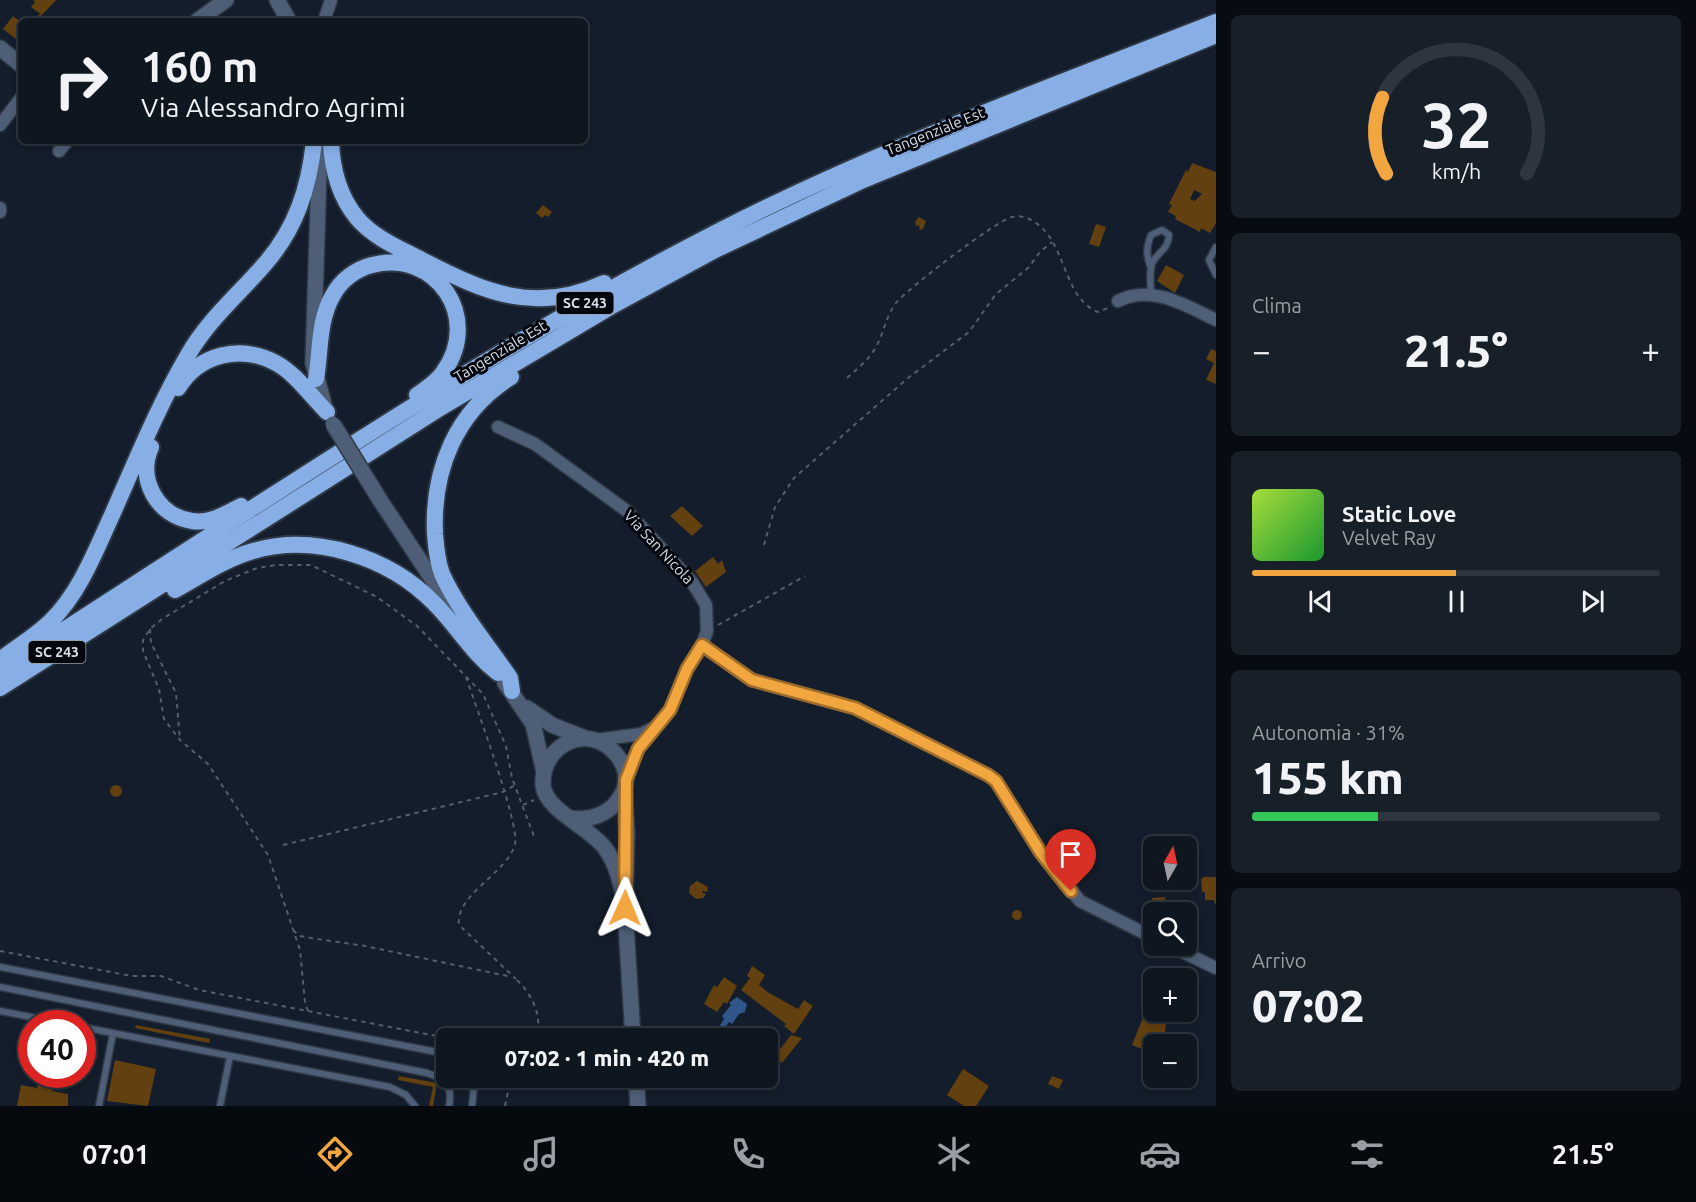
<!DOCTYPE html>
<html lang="it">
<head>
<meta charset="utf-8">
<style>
	body { margin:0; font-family:Ubuntu,sans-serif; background:#171f29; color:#f1f3f6; height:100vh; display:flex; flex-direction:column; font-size:22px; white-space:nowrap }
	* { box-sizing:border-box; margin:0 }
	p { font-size:20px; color:#9b9fa5 }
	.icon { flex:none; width:33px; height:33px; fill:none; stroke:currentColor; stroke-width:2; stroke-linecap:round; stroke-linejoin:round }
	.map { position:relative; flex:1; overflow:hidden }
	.side { display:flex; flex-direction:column; gap:15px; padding:15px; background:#080c12; width:480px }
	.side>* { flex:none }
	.banner { position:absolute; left:18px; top:18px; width:570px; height:126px; border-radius:9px; box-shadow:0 3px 9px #0003,0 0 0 2px #2e353e; background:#0e1620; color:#f1f3f6; overflow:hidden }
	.needle { width:39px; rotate:9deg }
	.buttons { position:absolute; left:1143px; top:836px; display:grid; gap:12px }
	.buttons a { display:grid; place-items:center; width:54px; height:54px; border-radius:9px; background:#0e1620; box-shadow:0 3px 9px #0003,0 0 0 2px #2e353e; font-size:30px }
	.speed { position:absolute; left:18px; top:1010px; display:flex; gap:12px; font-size:30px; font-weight:700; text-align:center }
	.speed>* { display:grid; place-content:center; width:78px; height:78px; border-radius:50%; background:#0e1620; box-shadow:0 3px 9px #0003,0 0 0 2px #2e353e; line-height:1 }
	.speed .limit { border:9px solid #d22; background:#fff; color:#111 }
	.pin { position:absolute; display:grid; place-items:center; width:51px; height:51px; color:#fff; margin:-62px -26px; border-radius:50% 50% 50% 0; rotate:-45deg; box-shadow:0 0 6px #0007 }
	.pin .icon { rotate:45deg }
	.me { position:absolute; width:66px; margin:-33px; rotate:1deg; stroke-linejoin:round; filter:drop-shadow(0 0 4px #0008) }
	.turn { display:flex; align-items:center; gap:21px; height:126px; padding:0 24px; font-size:27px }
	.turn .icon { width:78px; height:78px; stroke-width:2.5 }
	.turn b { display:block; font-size:42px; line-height:51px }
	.big { font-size:45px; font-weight:800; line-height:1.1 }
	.side .tile { flex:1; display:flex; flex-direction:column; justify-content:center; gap:9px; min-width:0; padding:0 21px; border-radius:9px; background:#171f29 }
	.side .dial { align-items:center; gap:0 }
	.dial svg { height:156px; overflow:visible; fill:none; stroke:#2e353e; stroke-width:7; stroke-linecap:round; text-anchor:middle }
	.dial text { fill:#f1f3f6; stroke:none }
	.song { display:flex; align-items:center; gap:18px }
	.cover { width:72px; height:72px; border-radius:9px; background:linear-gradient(135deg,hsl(80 70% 55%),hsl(130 70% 35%)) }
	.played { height:6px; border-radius:3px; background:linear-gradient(90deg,#f1a640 50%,#2e353e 50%) }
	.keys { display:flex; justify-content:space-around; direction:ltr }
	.heat { display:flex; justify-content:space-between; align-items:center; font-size:33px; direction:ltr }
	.charge { height:9px; border-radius:4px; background:linear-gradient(90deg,#34c759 31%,#2e353e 0) }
	.trip { position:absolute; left:436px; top:1028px; width:342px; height:60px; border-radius:9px; background:#0e1620; box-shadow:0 3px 9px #0003,0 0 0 2px #2e353e; font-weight:800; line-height:60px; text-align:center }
	.tabs { display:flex; height:96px; justify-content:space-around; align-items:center; background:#06090d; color:#9b9fa5 }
	.tabs .icon { width:42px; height:42px }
	.tabs .current { color:#f1a640 }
	.tabs b { font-size:27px; color:#f1f3f6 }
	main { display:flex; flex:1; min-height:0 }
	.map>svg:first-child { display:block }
	.water { fill:#30568b }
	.building { fill:#63400f; fill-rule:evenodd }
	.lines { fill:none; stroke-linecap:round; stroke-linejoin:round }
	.service-casing { stroke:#2e3845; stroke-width:9 }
	.minor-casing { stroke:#2e3845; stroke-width:15 }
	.tertiary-casing { stroke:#2e3845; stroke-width:18 }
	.trunk-casing { stroke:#2e3845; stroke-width:20 }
	.path { stroke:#555e6a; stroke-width:2; stroke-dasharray:4.5 4.5; stroke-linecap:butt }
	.service { stroke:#4e5e76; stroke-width:6 }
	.minor { stroke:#4e5e76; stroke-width:12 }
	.tertiary { stroke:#4e5e76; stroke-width:15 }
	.trunk { stroke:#88aee6; stroke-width:16 }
	.tertiary-bridge-casing { stroke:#2e3845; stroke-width:18; stroke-linecap:butt }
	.tertiary-bridge { stroke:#4e5e76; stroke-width:15 }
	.route-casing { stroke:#9d6c2a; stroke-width:15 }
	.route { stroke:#f1a640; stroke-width:10 }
	.labels { text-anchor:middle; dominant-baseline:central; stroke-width:6; stroke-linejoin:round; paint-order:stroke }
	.shield { fill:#04070d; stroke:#989ea6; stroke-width:1.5 }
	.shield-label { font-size:14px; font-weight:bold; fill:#d7dee8 }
	.street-label { font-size:15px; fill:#d7dee8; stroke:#04070d }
</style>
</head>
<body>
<main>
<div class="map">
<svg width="1216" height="1106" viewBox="0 0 1216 1106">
	<rect width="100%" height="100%" fill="#131d2b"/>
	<!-- water -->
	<path class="water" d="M737,997L747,1004L745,1012L739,1014L732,1024L729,1022L723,1030L719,1027L724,1019L722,1016L731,1005L729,1003Z"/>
	<!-- building -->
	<path class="building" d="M33,0H56L42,15L31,7L35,2Z
		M40,14L49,21H32Z
		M13,16L21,22V43L3,29Z
		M1192,163L1216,172V223L1210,233L1201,228L1200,232L1175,219L1176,216L1168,212L1172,205L1169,204L1186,170L1188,172ZM1194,190L1202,194L1195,201L1190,199Z
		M543,205L552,212L548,217L545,215L542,218L536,213Z
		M919,217L926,221L923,229L920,230L919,225L916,226L915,222Z
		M1096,224L1106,227L1099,247L1089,244Z
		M1166,265L1184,275L1175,293L1157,281Z
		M1211,349L1216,351V384L1206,380L1214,363L1206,359Z
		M682,506L703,526L692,536L670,516Z
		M713,557L718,564L722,560L726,572L706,587L695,571Z
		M110 791a6 6 0 1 1 12 0a6 6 0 1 1-12 0Z
		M1204,877H1216V906L1214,900H1205V892H1202L1201,879Z
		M697,881L708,887L707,892L703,891L702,893L706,894L703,898L696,899L689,893L690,886Z
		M1165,897L1166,907H1153L1152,898Z
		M1012 915a5 5 0 1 1 10 0a5 5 0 1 1-10 0Z
		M752,966L765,975L759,985L769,993L798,1009L804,1000L813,1006L794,1034L784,1026L786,1024L741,990L750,978L747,976Z
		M724,977L737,986L727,1004L724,1002L717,1012L704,1004L714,985L717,987Z
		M1153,993L1154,1011H1179L1175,1022L1167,1019L1164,1037L1159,1035L1152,1053L1132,1045Z
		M136,1025L210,1039L209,1043L135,1028Z
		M791,1035L802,1038L782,1063L774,1057Z
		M30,1048L32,1074H55L52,1091L68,1094V1106H17L21,1085L37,1088L39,1078L25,1075Z
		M115,1060L156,1069L148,1106L107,1101Z
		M963,1069L989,1086L976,1106H964L947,1095Z
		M399,1076L437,1083L433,1106H429L433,1087L398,1080Z
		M1052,1076L1063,1080L1059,1089L1048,1084Z"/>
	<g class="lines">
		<defs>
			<path id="service" d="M1216,247L1209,260L1216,275
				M1151,268C1146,255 1146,248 1151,235L1162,230L1169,235C1168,249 1161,250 1154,260C1148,268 1151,285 1151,295
				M0,967L447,1054
				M0,987L427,1073C445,1078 453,1086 449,1106
				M0,1011L62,1023
				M82,1027L390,1087L406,1095L415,1106
				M99,1106L113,1033
				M220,1106L230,1056
				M472,1106L475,1077"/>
			<path id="minor" d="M324,21L331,0
				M0,125L21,98
				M59,151L67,141
				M0,208V212
				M1118,301C1151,284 1185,305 1216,320
				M498,427L535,444L627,511L692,582L706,605L707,631L702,645L687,669L670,710L638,749L626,780
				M702,645L752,680L855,708L988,775L996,781L1041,853L1080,901L1154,938
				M596,740L641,734L655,727
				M1168,945L1216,968"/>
			<path id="tertiary" d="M277,0L289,21
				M197,21L226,0
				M0,48L21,65
				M320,141L313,363L325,408
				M380,500L464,627
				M505,683L533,724L544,772
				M527,708L552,725L585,738
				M624,791L627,833L625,908L633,1038
				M572,818C609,825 644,785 615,753C588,722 541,745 543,785C545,810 589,827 605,848C618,866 622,888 625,908
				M636,1077L638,1106"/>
			<path id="trunk" d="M331,141C332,169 339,196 357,218C374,238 399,248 422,260C484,292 535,315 604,283
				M511,377C456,411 432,470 435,534C436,547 437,561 442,574C459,611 487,644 510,678L512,691
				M316,379C321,350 318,321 333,295C341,280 356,269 372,265C436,249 482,317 444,371C438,381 427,388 417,395
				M178,388C199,354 240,344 276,363C296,374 311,396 327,412
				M151,447C137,479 157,516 192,521C209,524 226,514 241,506
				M175,590C200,576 225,559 253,551C315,533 389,557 434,603C457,626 472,653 498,673
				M4,657C20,645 37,635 51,621C80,592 95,552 112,515C136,461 158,406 188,355C208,320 238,295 264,265C296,229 309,188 314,141
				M0,671C236,521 468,360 717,232C877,150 1048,88 1216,22
				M0,688L440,408L610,307L715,250L863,180L1216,35"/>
		</defs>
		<!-- service casing -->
		<use href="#service" class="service-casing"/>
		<!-- minor casing -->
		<use href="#minor" class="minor-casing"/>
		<!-- tertiary casing -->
		<use href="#tertiary" class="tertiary-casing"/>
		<!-- trunk casing -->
		<use href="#trunk" class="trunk-casing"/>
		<!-- path -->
		<path class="path" d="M847,378C858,368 870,359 877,345C884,332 886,316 896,303C907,289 997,220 1012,217C1023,214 1033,220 1041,227C1066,249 1065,299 1098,312L1108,308
			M764,545L775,507L794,478L908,378L969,332L996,294L1028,268L1040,252L1052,242
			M718,625L805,576
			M150,629L151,643L176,693L180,740
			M466,677C475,704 520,825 515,844C508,873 455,894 459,925L516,979
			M523,805L534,800
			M283,845L503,792L515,785
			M293,930L300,936L311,938L365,946L512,977
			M0,951L132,976H161L199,990L447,1038
			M517,980C533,996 542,1015 537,1038
			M308,1011L305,1003L300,950L268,855L208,764L180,740L164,719L159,689L143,651V640L150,629L162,619L225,581L257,568L276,565H311L377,597L417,626L483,694L506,746L512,778L535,839
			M505,1106L511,1077"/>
		<!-- service -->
		<use href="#service" class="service"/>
		<!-- minor -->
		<use href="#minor" class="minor"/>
		<!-- tertiary -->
		<use href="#tertiary" class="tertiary"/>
		<!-- trunk -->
		<use href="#trunk" class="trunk"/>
		<defs>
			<path id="tertiary-bridge" d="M333,424L380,500"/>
		</defs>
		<!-- tertiary-bridge casing -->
		<use href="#tertiary-bridge" class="tertiary-bridge-casing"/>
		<!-- tertiary-bridge -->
		<use href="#tertiary-bridge" class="tertiary-bridge"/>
	</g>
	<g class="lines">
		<defs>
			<path id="route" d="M625,908L626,780L638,749L670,710L687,669L702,645L752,680L855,708L988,775L996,781L1041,853L1071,891"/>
		</defs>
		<!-- route casing -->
		<use href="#route" class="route-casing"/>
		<!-- route -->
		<use href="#route" class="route"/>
	</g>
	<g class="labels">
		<!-- shield labels -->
		<g class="shield">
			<rect x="556.5" y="292" width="57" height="22" rx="4.5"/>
			<rect x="28.5" y="641" width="57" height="22" rx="4.5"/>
		</g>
		<g class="shield-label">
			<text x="585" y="303">SC 243</text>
			<text x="57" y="652">SC 243</text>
		</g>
		<!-- street labels -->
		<g class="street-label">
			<text transform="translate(935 131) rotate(-22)">Tangenziale Est</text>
			<text transform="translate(500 351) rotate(-31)">Tangenziale Est</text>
			<text transform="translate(659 547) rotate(47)">Via San Nicola</text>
		</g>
	</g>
</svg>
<div class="buttons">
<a><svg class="needle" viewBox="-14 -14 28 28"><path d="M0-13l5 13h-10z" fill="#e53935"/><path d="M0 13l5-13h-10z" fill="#9b9fa5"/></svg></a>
<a><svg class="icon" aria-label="search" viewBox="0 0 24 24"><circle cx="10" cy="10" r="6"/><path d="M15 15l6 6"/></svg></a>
<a>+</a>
<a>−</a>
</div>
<div class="speed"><div class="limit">40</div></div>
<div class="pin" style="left:1071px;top:891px;background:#d93025"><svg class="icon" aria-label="arrive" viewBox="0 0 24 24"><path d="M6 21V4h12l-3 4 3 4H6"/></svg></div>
<svg class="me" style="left:625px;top:908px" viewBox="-20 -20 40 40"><path d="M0-17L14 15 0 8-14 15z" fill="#f1a640" stroke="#fff" stroke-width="4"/></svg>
<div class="trip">07:02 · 1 min · 420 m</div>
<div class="banner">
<div class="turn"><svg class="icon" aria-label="right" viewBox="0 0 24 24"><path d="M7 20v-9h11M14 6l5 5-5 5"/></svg><div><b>160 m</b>Via Alessandro Agrimi</div></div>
</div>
</div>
<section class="side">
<div class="tile dial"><svg viewBox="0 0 100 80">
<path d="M14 69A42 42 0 1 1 86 69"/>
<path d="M14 69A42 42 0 0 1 12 30" stroke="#f1a640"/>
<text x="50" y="56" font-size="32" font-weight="700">32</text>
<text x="50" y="72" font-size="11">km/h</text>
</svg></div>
<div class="tile"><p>Clima</p>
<div class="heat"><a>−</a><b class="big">21.5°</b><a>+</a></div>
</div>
<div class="tile">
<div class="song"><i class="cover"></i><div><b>Static Love</b><p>Velvet Ray</p></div></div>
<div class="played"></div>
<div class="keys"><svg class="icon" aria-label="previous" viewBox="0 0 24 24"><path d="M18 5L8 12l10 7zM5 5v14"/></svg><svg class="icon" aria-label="pause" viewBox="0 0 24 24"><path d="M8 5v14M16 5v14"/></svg><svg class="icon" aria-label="next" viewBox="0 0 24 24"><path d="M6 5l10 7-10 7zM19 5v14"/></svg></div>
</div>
<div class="tile"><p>Autonomia · 31%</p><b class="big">155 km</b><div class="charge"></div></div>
<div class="tile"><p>Arrivo</p><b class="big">07:02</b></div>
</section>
</main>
<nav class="tabs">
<b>07:01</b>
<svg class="icon current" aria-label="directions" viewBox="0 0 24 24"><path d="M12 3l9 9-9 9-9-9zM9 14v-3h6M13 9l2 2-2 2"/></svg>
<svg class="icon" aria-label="music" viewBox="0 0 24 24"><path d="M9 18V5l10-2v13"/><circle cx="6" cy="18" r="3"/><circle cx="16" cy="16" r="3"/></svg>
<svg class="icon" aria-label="phone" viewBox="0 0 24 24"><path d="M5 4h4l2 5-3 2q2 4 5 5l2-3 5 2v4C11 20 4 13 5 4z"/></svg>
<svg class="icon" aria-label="climate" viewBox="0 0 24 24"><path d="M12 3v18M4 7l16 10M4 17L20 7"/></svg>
<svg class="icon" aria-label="car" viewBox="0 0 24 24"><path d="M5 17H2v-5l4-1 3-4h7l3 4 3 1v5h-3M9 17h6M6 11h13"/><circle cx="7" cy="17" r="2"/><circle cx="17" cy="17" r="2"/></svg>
<svg class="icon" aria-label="filters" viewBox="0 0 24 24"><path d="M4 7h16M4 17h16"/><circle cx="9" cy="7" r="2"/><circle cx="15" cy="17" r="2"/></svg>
<b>21.5°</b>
</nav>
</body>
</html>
